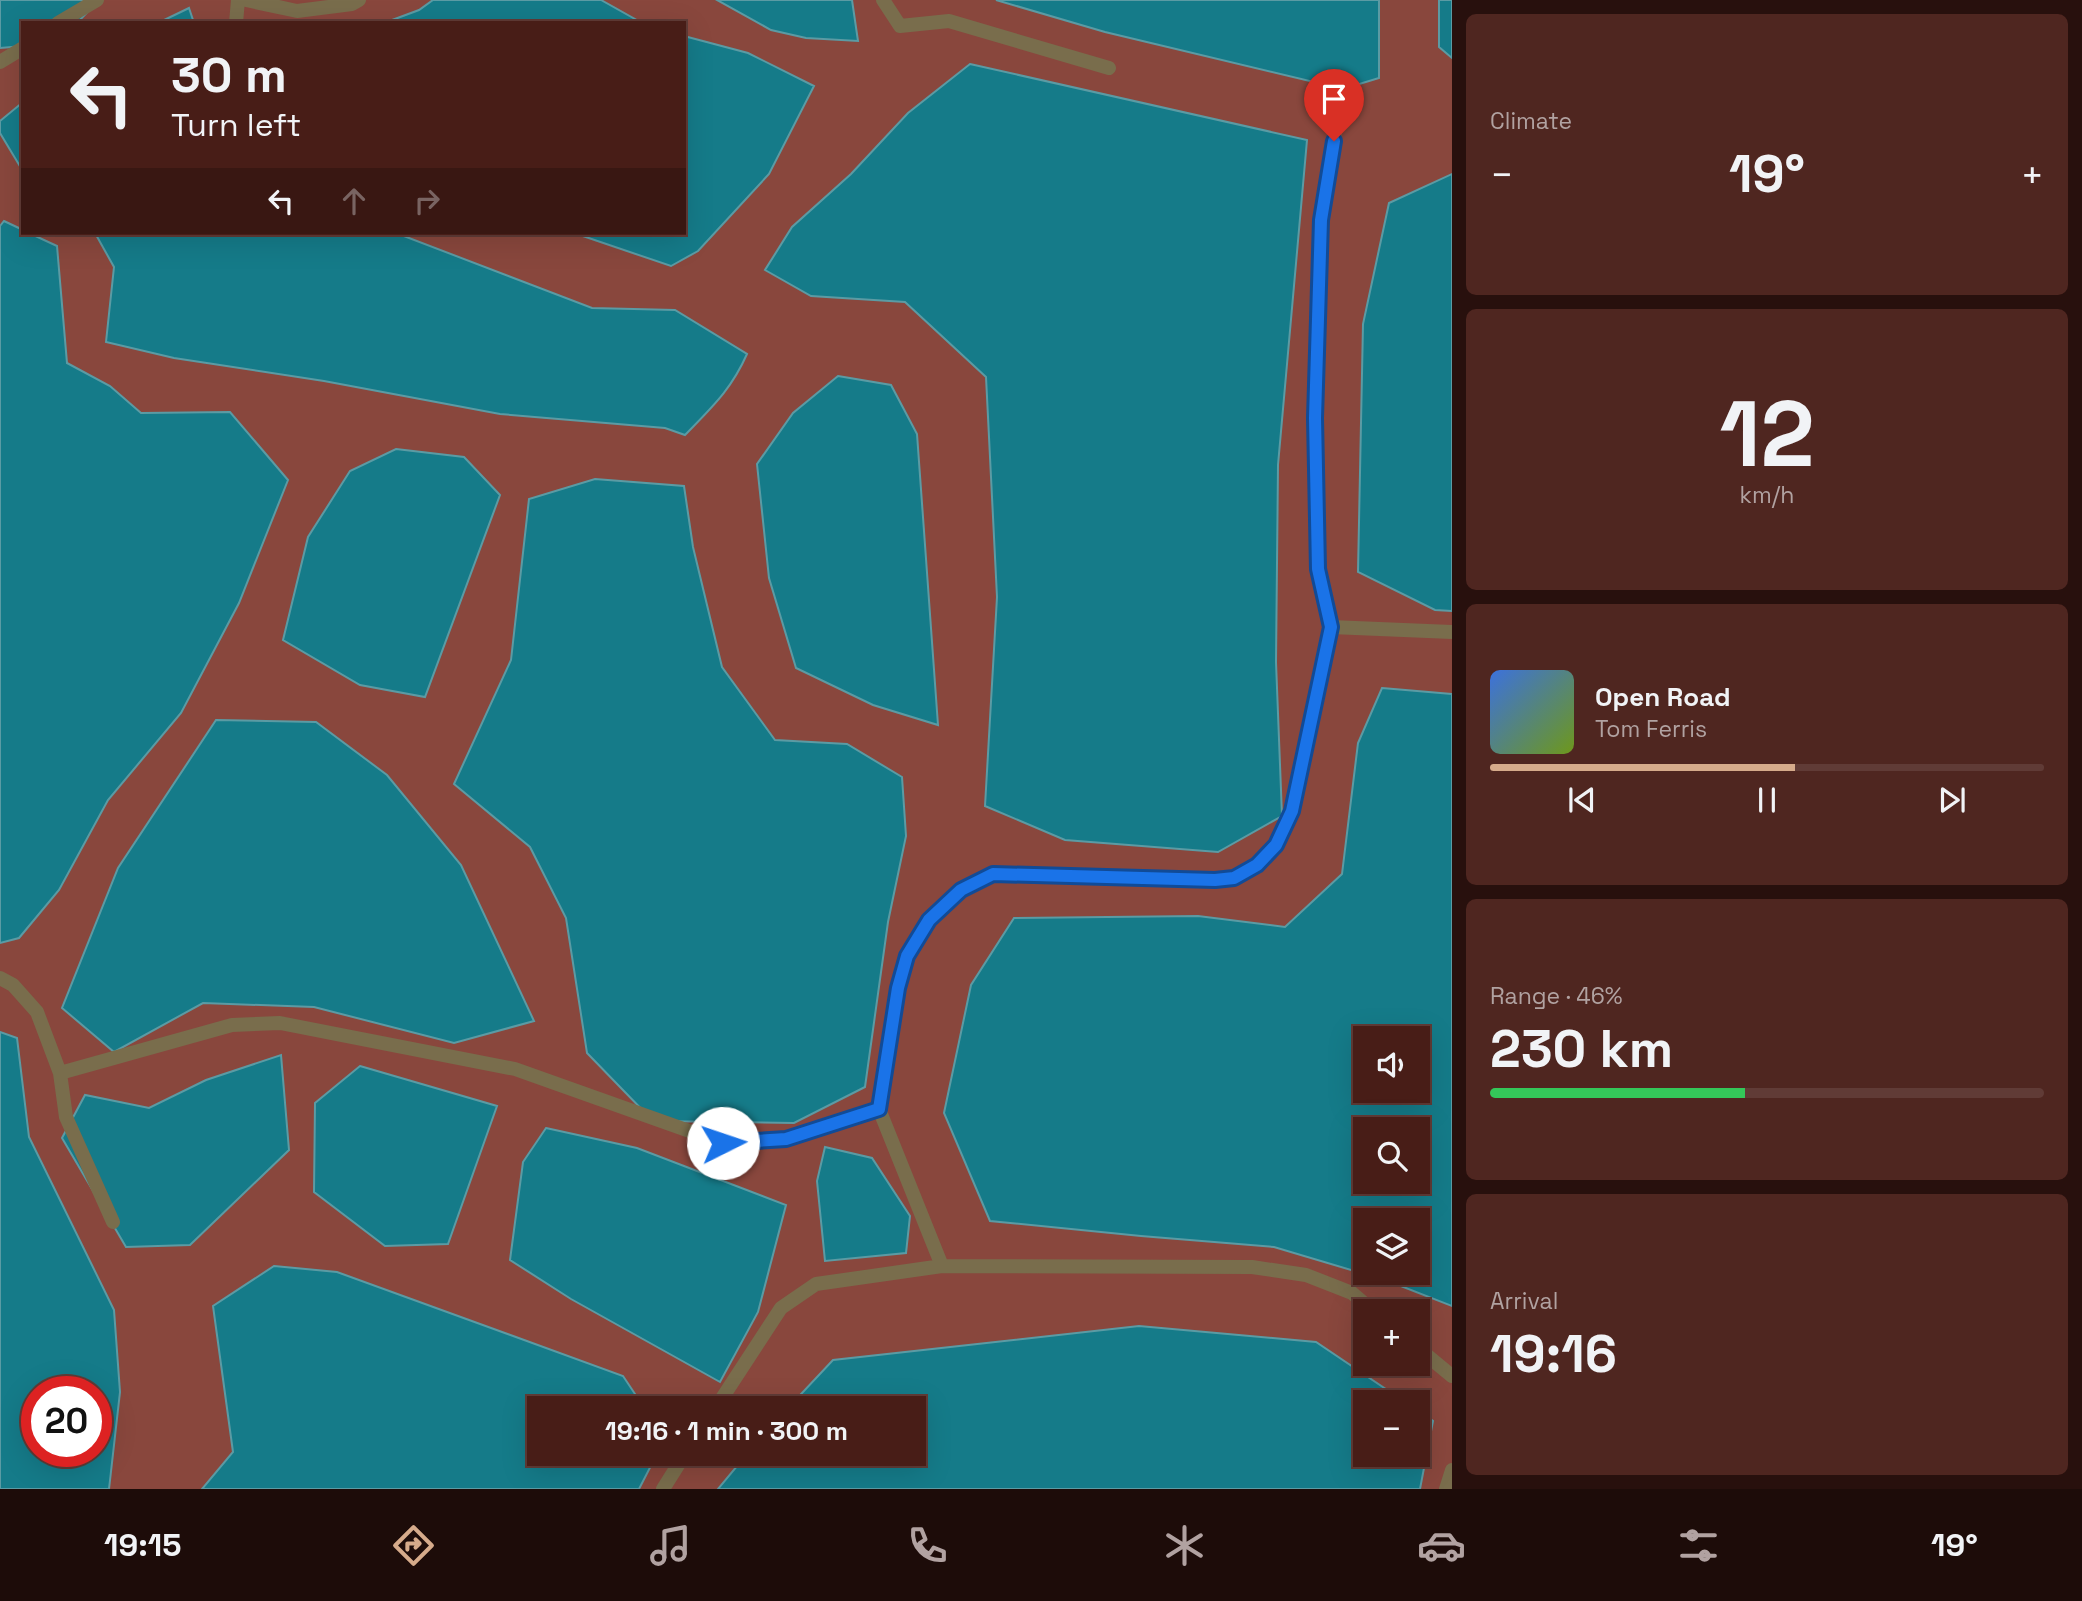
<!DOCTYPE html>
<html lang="en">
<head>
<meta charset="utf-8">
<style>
	body { margin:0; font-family:"Space Grotesk",sans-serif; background:#4f2620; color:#f1f3f6; height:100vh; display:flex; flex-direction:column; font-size:26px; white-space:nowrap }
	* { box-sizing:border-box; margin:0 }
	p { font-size:23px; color:#b1a2a1 }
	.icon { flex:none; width:38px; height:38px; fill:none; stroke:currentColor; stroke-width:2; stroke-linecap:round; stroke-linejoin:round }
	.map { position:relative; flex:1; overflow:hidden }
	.side { display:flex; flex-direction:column; gap:14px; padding:14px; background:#28100d; width:630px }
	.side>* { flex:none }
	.top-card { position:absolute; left:21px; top:21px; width:665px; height:214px; border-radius:0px; box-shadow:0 7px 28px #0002,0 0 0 2px #603b36; background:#481d17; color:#f1f3f6; overflow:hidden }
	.buttons { position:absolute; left:1353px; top:1026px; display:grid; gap:14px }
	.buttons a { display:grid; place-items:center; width:77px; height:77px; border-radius:0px; background:#481d17; box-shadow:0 7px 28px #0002,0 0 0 2px #603b36; font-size:35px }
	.speed { position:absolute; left:21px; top:1376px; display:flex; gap:14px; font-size:35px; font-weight:700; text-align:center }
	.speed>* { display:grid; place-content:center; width:91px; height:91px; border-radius:50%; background:#481d17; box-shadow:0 7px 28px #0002,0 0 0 2px #603b36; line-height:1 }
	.speed .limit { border:10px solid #d22; background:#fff; color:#111 }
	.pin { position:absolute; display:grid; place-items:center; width:60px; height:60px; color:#fff; margin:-72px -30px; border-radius:50% 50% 50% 0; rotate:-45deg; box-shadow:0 0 7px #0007 }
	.pin .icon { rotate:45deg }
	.me { position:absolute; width:77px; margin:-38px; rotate:86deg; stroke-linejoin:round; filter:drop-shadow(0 0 5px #0008) }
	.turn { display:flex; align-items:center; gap:24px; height:147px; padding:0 35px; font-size:32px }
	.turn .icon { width:91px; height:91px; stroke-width:2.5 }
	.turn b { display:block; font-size:49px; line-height:60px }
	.lanes { display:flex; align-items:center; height:66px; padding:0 35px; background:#0003; justify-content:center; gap:35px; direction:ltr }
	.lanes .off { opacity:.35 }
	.big { font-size:52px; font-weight:700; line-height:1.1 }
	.side .card { flex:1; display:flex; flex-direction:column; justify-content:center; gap:10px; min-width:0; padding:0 24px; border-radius:10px; background:#4f2620 }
	.side .dial { align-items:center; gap:0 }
	.dial b { font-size:91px; line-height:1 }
	.song { display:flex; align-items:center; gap:21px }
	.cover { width:84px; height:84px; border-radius:10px; background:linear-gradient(135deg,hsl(220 70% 55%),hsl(80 70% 35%)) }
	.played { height:7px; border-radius:4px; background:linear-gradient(90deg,#d6ab8b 55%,#603b36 55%) }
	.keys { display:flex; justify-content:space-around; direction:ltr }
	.heat { display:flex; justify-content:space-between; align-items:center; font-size:38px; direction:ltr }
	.charge { height:10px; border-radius:5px; background:linear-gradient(90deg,#34c759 46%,#603b36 0) }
	.trip { position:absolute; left:527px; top:1396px; width:399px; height:70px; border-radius:0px; background:#481d17; box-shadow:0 7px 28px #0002,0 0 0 2px #603b36; font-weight:700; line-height:70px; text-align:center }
	.tabs { display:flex; height:112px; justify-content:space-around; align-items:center; background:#1d0c09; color:#b1a2a1 }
	.tabs .icon { width:49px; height:49px }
	.tabs .active { color:#d6ab8b }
	.tabs b { font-size:32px; color:#f1f3f6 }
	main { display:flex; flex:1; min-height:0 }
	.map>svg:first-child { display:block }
	.green { fill:#89473d; fill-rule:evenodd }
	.water { fill:#157b89; stroke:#5b9ba4; stroke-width:2; fill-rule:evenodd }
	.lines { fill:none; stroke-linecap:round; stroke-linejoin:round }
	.service { stroke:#796d4c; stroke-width:14 }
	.route-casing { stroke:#114b97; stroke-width:18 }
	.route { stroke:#1a73e8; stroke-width:12 }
</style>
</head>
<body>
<main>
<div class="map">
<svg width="1452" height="1489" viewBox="0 0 1452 1489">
	<rect width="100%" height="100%" fill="#60271f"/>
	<!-- green -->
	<path class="green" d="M0,0H1452V1489H0ZM23,23H684V233H23ZM1365,1038H1418V1090H1365ZM1365,1129H1418V1181H1365ZM1365,1220H1418V1272H1365ZM1365,1311H1418V1363H1365ZM37,1391H96V1451H37ZM1365,1402H1418V1454H1365ZM539,1409H914V1454H539Z"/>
	<!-- water -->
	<path class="water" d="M0,0H99L77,23H23V46L0,48Z
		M433,0H601L642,23H384L419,10Z
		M717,0H852L858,41L806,38L771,30Z
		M996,0H1379V78L1343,89L1105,32Z
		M1439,0H1452V58L1439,47Z
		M189,8L194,23H158Z
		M684,36L748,53L814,86L769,174L698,251L671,266L574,233H684Z
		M970,64L1307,140L1278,465L1276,662L1282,816L1218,852L1065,840L985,806L997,597L986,377L905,302L811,296L765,270L792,227L851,174L908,113Z
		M23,102V167L21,168L0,133V121Z
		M1452,174V611L1435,610L1358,572L1363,324L1389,203Z
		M4,221L23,230V233H29L57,246L67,363L110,386L141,413L230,412L288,480L239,603L181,713L108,800L59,890L19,938L0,943V226Z
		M95,233H396L592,308L675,310L747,354C731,390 712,407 685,435L665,428L500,414L324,381L174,358L106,342L114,267Z
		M838,376L891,385L917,434L938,725L873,705L796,668L769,578L757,464L793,413Z
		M396,449L464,457L500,495L425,697L360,685L283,640L308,537L350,471Z
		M595,479L684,486L693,547L722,667L775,740L847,744L902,777L906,836L888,922L865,1087L794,1123L653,1121L587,1053L566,918L530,847L454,784L511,660L529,499Z
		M1382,688L1452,694V1306L1388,1281L1274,1247L1141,1236L990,1221L944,1113L971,985L1014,918L1198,916L1285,927L1342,874L1358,743ZM1365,1038H1418V1090H1365ZM1365,1129H1418V1181H1365ZM1365,1220H1418V1272H1365Z
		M216,720L316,722L387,775L461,865L534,1021L454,1043L314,1007L203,1003L114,1052L62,1008L118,868Z
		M0,1032L17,1038L29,1137L114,1310L120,1392L109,1489H0ZM37,1391H96V1451H37Z
		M281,1055L289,1150L190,1245L126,1247L62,1138L85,1095L149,1108L206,1080Z
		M360,1066L497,1106L448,1244L385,1246L314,1192L315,1103Z
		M546,1128L637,1148L786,1205L758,1312L720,1382L571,1299L510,1260L523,1162Z
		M825,1147L872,1158L910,1216L906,1253L825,1261L817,1181Z
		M274,1266L337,1272L623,1376L645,1409H539V1454H657L639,1489H202L233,1452L213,1306Z
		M1139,1326L1316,1342L1405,1402H1365V1454H1418V1410L1433,1421L1420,1489H718L747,1454H914V1409H787L833,1360Z"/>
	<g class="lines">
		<!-- service -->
		<path class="service" d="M246,0L297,11L352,4L359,0
			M883,0L900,26L949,21L1109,68
			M58,23L97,0
			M236,23L238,0
			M0,62L23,48
			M1331,627L1452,632
			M0,978L13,985L37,1012L60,1073L66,1117L113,1222
			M60,1073L232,1025L280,1023L515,1069L723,1143L785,1139L879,1109
			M942,1266L879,1109L898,988L907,956L929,920L961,890L993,874L1215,880L1234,878L1257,865L1276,845L1292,811L1331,627L1318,569L1315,418L1320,220L1338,115
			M1418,1348L1452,1376
			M715,1409L781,1308L816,1284L942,1266L1252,1267L1306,1275L1352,1293L1373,1311
			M663,1489L685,1454
			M1446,1489L1452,1470"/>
	</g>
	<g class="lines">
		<defs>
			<path id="route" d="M723,1143L786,1139L879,1109L898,988L907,956L929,920L961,890L993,874L1215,880L1234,878L1257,865L1276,845L1292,811L1331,627L1318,569L1315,418L1321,220L1334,141"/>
		</defs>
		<!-- route casing -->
		<use href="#route" class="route-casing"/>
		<!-- route -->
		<use href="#route" class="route"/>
	</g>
</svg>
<div class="buttons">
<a><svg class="icon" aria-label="sound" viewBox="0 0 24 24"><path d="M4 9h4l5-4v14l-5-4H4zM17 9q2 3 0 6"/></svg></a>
<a><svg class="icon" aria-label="search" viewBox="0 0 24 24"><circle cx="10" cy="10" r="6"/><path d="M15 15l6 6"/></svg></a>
<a><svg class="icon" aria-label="layers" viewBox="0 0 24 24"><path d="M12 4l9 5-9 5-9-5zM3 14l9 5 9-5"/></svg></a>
<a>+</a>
<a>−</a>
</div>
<div class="speed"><div class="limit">20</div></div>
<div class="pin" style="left:1334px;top:141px;background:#d93025"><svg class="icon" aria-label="arrive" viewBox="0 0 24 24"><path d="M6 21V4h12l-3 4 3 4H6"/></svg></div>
<svg class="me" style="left:723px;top:1143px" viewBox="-20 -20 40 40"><circle r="19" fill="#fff"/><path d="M0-13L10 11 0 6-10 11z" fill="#1a73e8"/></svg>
<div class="trip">19:16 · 1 min · 300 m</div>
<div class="top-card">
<div class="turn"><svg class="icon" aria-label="left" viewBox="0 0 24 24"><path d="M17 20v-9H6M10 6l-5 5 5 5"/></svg><div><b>30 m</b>Turn left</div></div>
<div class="lanes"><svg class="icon" aria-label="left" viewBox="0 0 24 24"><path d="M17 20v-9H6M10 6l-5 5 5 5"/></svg><svg class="icon off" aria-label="ahead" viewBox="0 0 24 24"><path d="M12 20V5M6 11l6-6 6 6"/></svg><svg class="icon off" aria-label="right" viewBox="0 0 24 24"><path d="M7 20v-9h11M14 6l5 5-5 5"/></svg></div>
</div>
</div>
<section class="side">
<div class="card"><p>Climate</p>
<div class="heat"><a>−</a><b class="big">19°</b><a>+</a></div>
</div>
<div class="card dial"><b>12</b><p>km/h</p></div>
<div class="card">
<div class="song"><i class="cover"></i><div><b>Open Road</b><p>Tom Ferris</p></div></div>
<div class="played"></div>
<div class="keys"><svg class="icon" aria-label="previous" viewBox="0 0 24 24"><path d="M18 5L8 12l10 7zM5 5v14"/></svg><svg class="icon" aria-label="pause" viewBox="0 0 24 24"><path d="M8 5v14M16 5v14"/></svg><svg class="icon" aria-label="next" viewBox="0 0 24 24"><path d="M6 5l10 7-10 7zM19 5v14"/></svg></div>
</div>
<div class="card"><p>Range · 46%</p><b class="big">230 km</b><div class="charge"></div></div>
<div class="card"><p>Arrival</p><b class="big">19:16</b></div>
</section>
</main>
<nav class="tabs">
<b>19:15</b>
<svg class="icon active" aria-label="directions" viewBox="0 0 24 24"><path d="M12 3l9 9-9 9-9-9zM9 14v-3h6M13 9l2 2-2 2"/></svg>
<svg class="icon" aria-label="music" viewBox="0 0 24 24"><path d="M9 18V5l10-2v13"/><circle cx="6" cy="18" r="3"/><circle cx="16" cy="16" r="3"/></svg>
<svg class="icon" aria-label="phone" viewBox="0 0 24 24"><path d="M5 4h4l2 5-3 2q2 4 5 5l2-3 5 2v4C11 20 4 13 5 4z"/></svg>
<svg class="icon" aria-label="climate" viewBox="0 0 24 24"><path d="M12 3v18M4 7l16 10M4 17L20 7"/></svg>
<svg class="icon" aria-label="car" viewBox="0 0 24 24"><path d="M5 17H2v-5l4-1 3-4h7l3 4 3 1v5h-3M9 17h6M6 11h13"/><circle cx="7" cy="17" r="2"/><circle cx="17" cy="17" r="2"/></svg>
<svg class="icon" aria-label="filters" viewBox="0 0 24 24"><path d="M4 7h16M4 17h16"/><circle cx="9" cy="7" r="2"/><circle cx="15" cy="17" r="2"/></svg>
<b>19°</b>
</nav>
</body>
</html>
